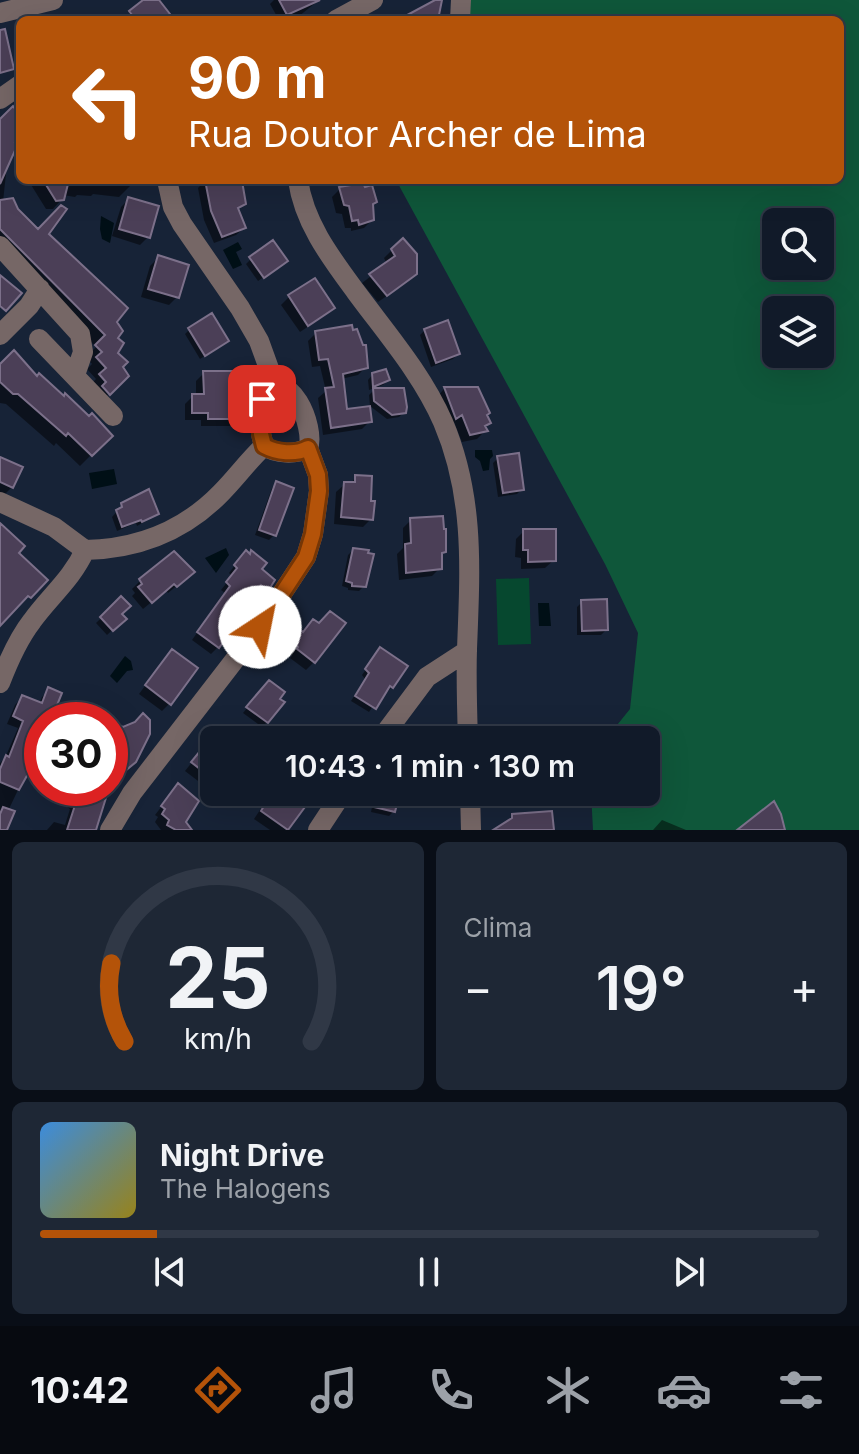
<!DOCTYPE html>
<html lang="pt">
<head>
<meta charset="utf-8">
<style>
	body { margin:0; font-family:Inter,sans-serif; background:#1e2735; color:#f1f3f6; height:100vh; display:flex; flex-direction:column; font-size:30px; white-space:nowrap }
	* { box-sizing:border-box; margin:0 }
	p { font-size:26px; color:#9ca1a8 }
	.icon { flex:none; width:44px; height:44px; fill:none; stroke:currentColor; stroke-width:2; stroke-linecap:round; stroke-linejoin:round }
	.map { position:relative; height:830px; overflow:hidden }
	.sheet { display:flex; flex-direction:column; gap:12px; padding:12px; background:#090e17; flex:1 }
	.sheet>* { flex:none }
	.hud { position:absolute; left:16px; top:16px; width:828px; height:168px; border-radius:12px; box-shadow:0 8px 32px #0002,0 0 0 2px #303846; background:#b45309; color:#fff; overflow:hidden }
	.controls { position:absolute; left:762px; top:208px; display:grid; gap:16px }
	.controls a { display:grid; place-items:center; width:72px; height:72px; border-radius:12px; background:#111a29; box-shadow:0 8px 32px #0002,0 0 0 2px #303846; font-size:40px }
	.speed { position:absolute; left:24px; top:702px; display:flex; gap:16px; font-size:40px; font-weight:700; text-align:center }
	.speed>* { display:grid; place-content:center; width:104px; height:104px; border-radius:50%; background:#111a29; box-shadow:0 8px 32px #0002,0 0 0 2px #303846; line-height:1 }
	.speed .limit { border:12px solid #d22; background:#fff; color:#111 }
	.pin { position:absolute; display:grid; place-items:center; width:68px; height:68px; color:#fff; margin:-34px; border-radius:16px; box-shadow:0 4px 12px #0006 }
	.me { position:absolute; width:88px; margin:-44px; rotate:34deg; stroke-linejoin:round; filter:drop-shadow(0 0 6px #0008) }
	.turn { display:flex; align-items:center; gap:28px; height:168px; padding:0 40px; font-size:36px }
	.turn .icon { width:104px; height:104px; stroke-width:2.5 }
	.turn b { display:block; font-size:56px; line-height:68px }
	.big { font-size:60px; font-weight:600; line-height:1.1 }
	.sheet .card { flex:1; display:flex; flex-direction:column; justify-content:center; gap:12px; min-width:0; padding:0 28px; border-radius:12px; background:#1e2735 }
	.sheet .dial { align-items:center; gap:0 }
	.dial svg { height:208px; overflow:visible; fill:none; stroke:#303846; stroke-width:7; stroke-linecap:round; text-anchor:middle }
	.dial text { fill:#f1f3f6; stroke:none }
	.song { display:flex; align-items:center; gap:24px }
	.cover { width:96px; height:96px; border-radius:12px; background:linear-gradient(135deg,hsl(210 70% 55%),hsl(50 70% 35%)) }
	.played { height:8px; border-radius:4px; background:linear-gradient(90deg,#b45309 15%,#303846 15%) }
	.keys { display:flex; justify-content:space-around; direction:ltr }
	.heat { display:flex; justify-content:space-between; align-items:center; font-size:44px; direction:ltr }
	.sheet .tiles { flex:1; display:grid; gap:12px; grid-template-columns:1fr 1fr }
	.card:last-child { grid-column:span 2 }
	.trip { position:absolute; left:200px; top:726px; width:460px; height:80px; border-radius:12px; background:#111a29; box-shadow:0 8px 32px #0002,0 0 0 2px #303846; font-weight:600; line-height:80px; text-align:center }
	.tab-bar { display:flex; height:128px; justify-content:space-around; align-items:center; background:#070a10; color:#9ca1a8 }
	.tab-bar .icon { width:56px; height:56px }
	.tab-bar .current { color:#b45309 }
	.tab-bar b { font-size:36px; color:#f1f3f6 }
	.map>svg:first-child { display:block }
	.green { fill:#06482f }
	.forest { fill:#0f573a; fill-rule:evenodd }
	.water { fill:#000f16 }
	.shadow { fill:#0007 }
	.building { fill:#4b3f57; stroke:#7c708a; stroke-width:2 }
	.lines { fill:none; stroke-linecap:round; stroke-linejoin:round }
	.minor { stroke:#766766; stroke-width:20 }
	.route-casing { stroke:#753606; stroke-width:20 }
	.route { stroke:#b45309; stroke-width:14 }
</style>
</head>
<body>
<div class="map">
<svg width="859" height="830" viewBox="0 0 859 830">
	<rect width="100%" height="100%" fill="#172337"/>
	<!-- green -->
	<path class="green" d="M529,578L531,644L498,645L496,579Z"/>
	<!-- forest -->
	<path class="forest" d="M455,0H859V830H593L591,792H646V740H605L630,709L638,633L605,564L396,180H840V20H450ZM776,222H820V266H776ZM776,310H820V354H776Z"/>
	<!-- water -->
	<path class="water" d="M101,216L114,223L110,243L102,239L100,229Z
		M238,242L242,249L236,252L242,265L233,269L223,250Z
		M475,450H492L493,456L490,459L489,470L483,471L480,461L475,457Z
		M114,469L117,484L92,489L89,473Z
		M226,548L229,555L216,573L205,558Z
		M538,603H549L551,626H539Z
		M125,656L131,661L133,670L127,671L117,683L110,676Z"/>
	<!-- shadow -->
	<path class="shadow" d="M146,0H157L160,20H128L125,17Z
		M274,0H319L298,17L294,14L281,20H279L270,4Z
		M20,119V135L12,143L7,164L3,202L16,210L38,232L47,235L114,321L115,353L127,376L98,404L89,386L96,379L87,369L92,364L86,357L96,347L0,251V122Z
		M28,180H136L119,197L93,194L91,196L77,195L75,197L63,195L62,199L53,209H46Z
		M206,180L218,181L233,180L244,203L237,210L244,228L236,235L214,243L204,220L198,188Z
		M340,189L371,205L372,220L364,228L351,231V228H345L342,214L336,213L332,197Z
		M129,199L148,237L140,245L112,236L121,207Z
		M392,250L415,273L407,282L378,302L362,283L387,264L384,258Z
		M158,258L177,297L169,305L141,297L150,266Z
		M251,259L280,266L258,281L246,264Z
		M289,297L332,308L324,316L300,332L281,305Z
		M190,329L227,341L200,359L185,334Z
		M425,330L458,354L453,359L431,367L420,335Z
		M316,333L366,367L358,375L341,379L346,411L370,421L362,429L323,435L318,398L326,391L320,366L312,367L308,341Z
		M0,367L36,378L110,436L80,466L56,443L54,446L6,404L0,403Z
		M204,373L243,418L235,426H201V420H185V404L193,396H196V381Z
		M373,374L388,380L383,385L369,390L368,380Z
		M444,389H477L485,431L477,439L462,442L454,422L448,425L437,397Z
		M374,390L404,412L399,417L387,419L370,406L369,395Z
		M498,458L522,489L517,494L498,497L493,463Z
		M0,459L12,487L1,498H0Z
		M356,477L371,519L363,527L334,524L336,492L345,484H350Z
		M277,483L274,535L269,540L255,535L272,488Z
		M123,505L156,513L151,518L137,526L136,523L117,531L112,517Z
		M411,520L440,555V568L432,576L399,580L397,554L403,548V528Z
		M524,531L554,560L545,568L521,569V558L515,557L516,539Z
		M353,550L364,586L359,591L348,590V588L342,586L348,555Z
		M251,553L267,589L260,596L254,591L233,617L218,647L211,654L192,640L225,593L221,590L232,576L229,573L239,560Z
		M184,580L168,593L166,590L143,609L132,596L135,593L132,589L140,581Z
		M121,599L120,615L124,619L107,635L96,623Z
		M582,602L606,630L601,635H577V607Z
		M287,637L314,662L306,670L290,658L292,656L280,646Z
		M376,655L392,687L387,692L384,690L369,712L351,701L365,679L362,675Z
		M165,659L170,703L162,711L139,694Z
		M264,687L267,722L262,727L243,713Z
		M49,690V720H42V732L27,771L8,811L4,830H0V763L5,758L18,728L7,724L15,705L22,697L39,704L42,697Z
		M110,722L125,769L117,777L110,774Z
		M214,753V776L202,784L185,771L197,756Z
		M178,785L184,822L183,830H161L155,822L158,817L155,815Z
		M44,788H107L88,830H47L54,822L65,825L70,809L42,789Z
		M272,792H307L311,795L285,830H270L254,819Z
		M375,792H398L394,811L389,816L371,812Z
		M662,820L686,830H653Z"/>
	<!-- building -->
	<path class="building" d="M143,0H159L170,14L162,20H136L129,11Z
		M279,0H320L287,15Z
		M435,0H442L438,20H398Z
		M5,29L14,69L0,73V30Z
		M13,106L20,116V138L15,143L17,146L0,184V119Z
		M43,180H69L64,200L56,201Z
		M205,180L242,181L246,204L238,208L246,228L222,237L211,211Z
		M363,183L365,187L372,185L377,202L373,204L374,220L359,225L358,220L352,221L349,206L344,205L339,187Z
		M128,197L159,206L150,238L119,229Z
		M13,198L18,209L38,229L61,205L67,209L49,234L128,308L117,322L123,331L118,338L124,343L118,353L128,362L123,367L129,376L110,395L102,386L106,382L99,374L106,368L96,357L102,352L95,345L105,335L0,229V200Z
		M403,238L417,254V274L387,296L369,274L395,256L391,249Z
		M273,240L288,261L264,278L249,257Z
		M158,255L189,265L179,298L148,289Z
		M0,275L22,293L6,311L0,306Z
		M315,278L335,308L308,326L288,295Z
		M212,313L229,341L205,356L188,328Z
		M448,320L460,354L436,363L424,329Z
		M352,325L353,330L357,329L363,345H366L368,368L343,374L347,409L370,406L372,422L331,428L325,388L334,387L328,359L319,360L315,331Z
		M14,350L37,376L39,373L64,396L65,393L89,416L92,413L113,436L92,456L68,433L66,436L18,394H13L0,382V364Z
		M386,369L390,380L373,387L372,373Z
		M203,371H244L245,419H208V413H192V394H204Z
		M444,387H478L490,413L487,415L491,423L485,426L488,431L470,435L462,415L456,419Z
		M373,388H404L407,407L406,413L392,415L374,401Z
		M519,453L524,490L503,493L497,456Z
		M0,457L23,467L13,488L0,482Z
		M355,475L372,476L371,501H375L373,520L341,517L344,482H355Z
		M276,481L294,488L276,536L259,530Z
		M149,489L159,514L142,522L141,520L122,527L116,510L122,507L121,503Z
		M443,516L444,529H446V552L442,553V569L406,573L405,544L411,543L410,518Z
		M0,523L25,546L19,553L48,580L31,598L28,596L0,626Z
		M523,529H556V561L528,562V550H523Z
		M353,548L369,550L368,553L374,554L366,587L352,586V583L346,581Z
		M246,550L250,554L251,550L267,563L262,569L275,580L268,591L261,585L236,617L240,619L219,648L197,632L230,586L226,582L237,568L234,565Z
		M174,551L195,572L177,587L174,584L152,603L138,587L142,584L139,579Z
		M121,596L131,606L122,614L127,619L113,631L100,617Z
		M607,599L608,630L582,631L581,600Z
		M330,611L346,623L315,663L297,649L298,647L286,637L295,626L303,632L313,619L319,623Z
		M380,647L408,666L393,688L390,686L376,709L355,696L369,673L365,669Z
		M172,649L198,668L171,705L145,685Z
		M269,680L285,692L280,699L285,702L268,723L246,707Z
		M48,687L62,693L51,720H42V736L29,772L19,790L0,782V769L6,755L9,757L23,721L13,716L22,695L42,703Z
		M143,713L150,720V734L136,762L125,771L110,761V719L123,727L135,722Z
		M205,745L214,752V780L191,762Z
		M178,783L199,801L186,822L192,830H176L167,825L169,820L162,814L165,809L161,806Z
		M56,788H109L96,830H67L76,802Z
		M272,792H316L288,830L261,811Z
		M378,792H400L395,812L374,807Z
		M774,801L781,814L785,830H737Z
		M3,807L15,811L7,830H0V814Z
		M552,811L554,830H493L512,818V814Z"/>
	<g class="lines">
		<!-- minor -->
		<path class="minor" d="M0,13L53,0
			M336,20L373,0
			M460,20L461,0
			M0,99L20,85
			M167,180L173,207L182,224L240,308L259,341L276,388
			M298,180C304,223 331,258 356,292C387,334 422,374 443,422C475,497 470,570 467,649C466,679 467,710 468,740
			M0,246L80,334L83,352L75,375
			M0,335L29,306L40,289
			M39,339L113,416
			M264,446L261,434L262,399C289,360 316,429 308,448
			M264,446C277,454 295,455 308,448
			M0,502L54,527L85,550
			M85,550C138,549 184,531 221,493C236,478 248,461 264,446
			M0,683C8,662 18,639 32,621C50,596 72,579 85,550
			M380,740L427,677L467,651
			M470,792L471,830
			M110,830L132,793L260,627L306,557L313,534L319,491L318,475L308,448
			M318,830L343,792"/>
	</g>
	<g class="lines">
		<defs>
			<path id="route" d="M260,627L306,557L313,534L319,491L318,475L308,448C295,455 277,453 264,446L261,434L262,399"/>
		</defs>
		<!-- route casing -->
		<use href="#route" class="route-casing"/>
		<!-- route -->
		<use href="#route" class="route"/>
	</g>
</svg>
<div class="controls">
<a><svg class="icon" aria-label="search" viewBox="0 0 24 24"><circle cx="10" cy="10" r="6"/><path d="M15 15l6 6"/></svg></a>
<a><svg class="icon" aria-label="layers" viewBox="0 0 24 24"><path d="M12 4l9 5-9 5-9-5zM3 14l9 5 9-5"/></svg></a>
</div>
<div class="speed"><div class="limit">30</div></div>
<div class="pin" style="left:262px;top:399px;background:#d93025"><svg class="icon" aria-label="arrive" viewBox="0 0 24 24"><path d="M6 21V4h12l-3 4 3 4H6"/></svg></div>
<svg class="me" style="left:260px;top:627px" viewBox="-20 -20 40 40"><circle r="19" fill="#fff"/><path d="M0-13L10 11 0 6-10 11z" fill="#b45309"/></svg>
<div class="trip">10:43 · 1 min · 130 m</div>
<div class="hud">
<div class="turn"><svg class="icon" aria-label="left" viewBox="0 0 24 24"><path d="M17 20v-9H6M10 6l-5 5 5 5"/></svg><div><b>90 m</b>Rua Doutor Archer de Lima</div></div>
</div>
</div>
<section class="sheet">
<div class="tiles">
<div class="card dial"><svg viewBox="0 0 100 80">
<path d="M14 69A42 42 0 1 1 86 69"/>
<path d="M14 69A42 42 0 0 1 9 39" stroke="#b45309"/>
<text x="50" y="56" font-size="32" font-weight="700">25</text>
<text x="50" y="72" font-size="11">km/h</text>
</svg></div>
<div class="card"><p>Clima</p>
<div class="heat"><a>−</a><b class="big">19°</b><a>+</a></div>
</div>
<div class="card">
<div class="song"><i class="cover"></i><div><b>Night Drive</b><p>The Halogens</p></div></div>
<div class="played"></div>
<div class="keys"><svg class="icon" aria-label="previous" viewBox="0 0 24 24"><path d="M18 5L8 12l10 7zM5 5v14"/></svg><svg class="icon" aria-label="pause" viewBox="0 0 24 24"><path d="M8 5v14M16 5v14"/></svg><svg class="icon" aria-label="next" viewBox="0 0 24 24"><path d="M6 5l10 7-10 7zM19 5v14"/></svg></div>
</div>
</div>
</section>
<nav class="tab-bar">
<b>10:42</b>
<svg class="icon current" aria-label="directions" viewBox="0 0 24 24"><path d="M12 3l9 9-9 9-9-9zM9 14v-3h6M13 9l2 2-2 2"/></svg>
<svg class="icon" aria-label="music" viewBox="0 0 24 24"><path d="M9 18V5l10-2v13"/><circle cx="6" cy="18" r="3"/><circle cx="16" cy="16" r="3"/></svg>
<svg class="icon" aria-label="phone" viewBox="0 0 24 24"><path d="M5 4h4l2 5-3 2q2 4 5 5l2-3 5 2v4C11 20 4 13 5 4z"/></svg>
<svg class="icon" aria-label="climate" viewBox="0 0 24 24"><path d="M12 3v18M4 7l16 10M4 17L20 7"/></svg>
<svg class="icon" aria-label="car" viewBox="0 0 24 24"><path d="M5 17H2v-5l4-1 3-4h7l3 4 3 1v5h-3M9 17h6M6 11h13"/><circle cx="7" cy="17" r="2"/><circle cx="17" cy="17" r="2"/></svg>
<svg class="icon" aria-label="filters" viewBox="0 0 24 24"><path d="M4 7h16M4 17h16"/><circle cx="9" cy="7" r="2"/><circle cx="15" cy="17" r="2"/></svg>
</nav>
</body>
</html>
